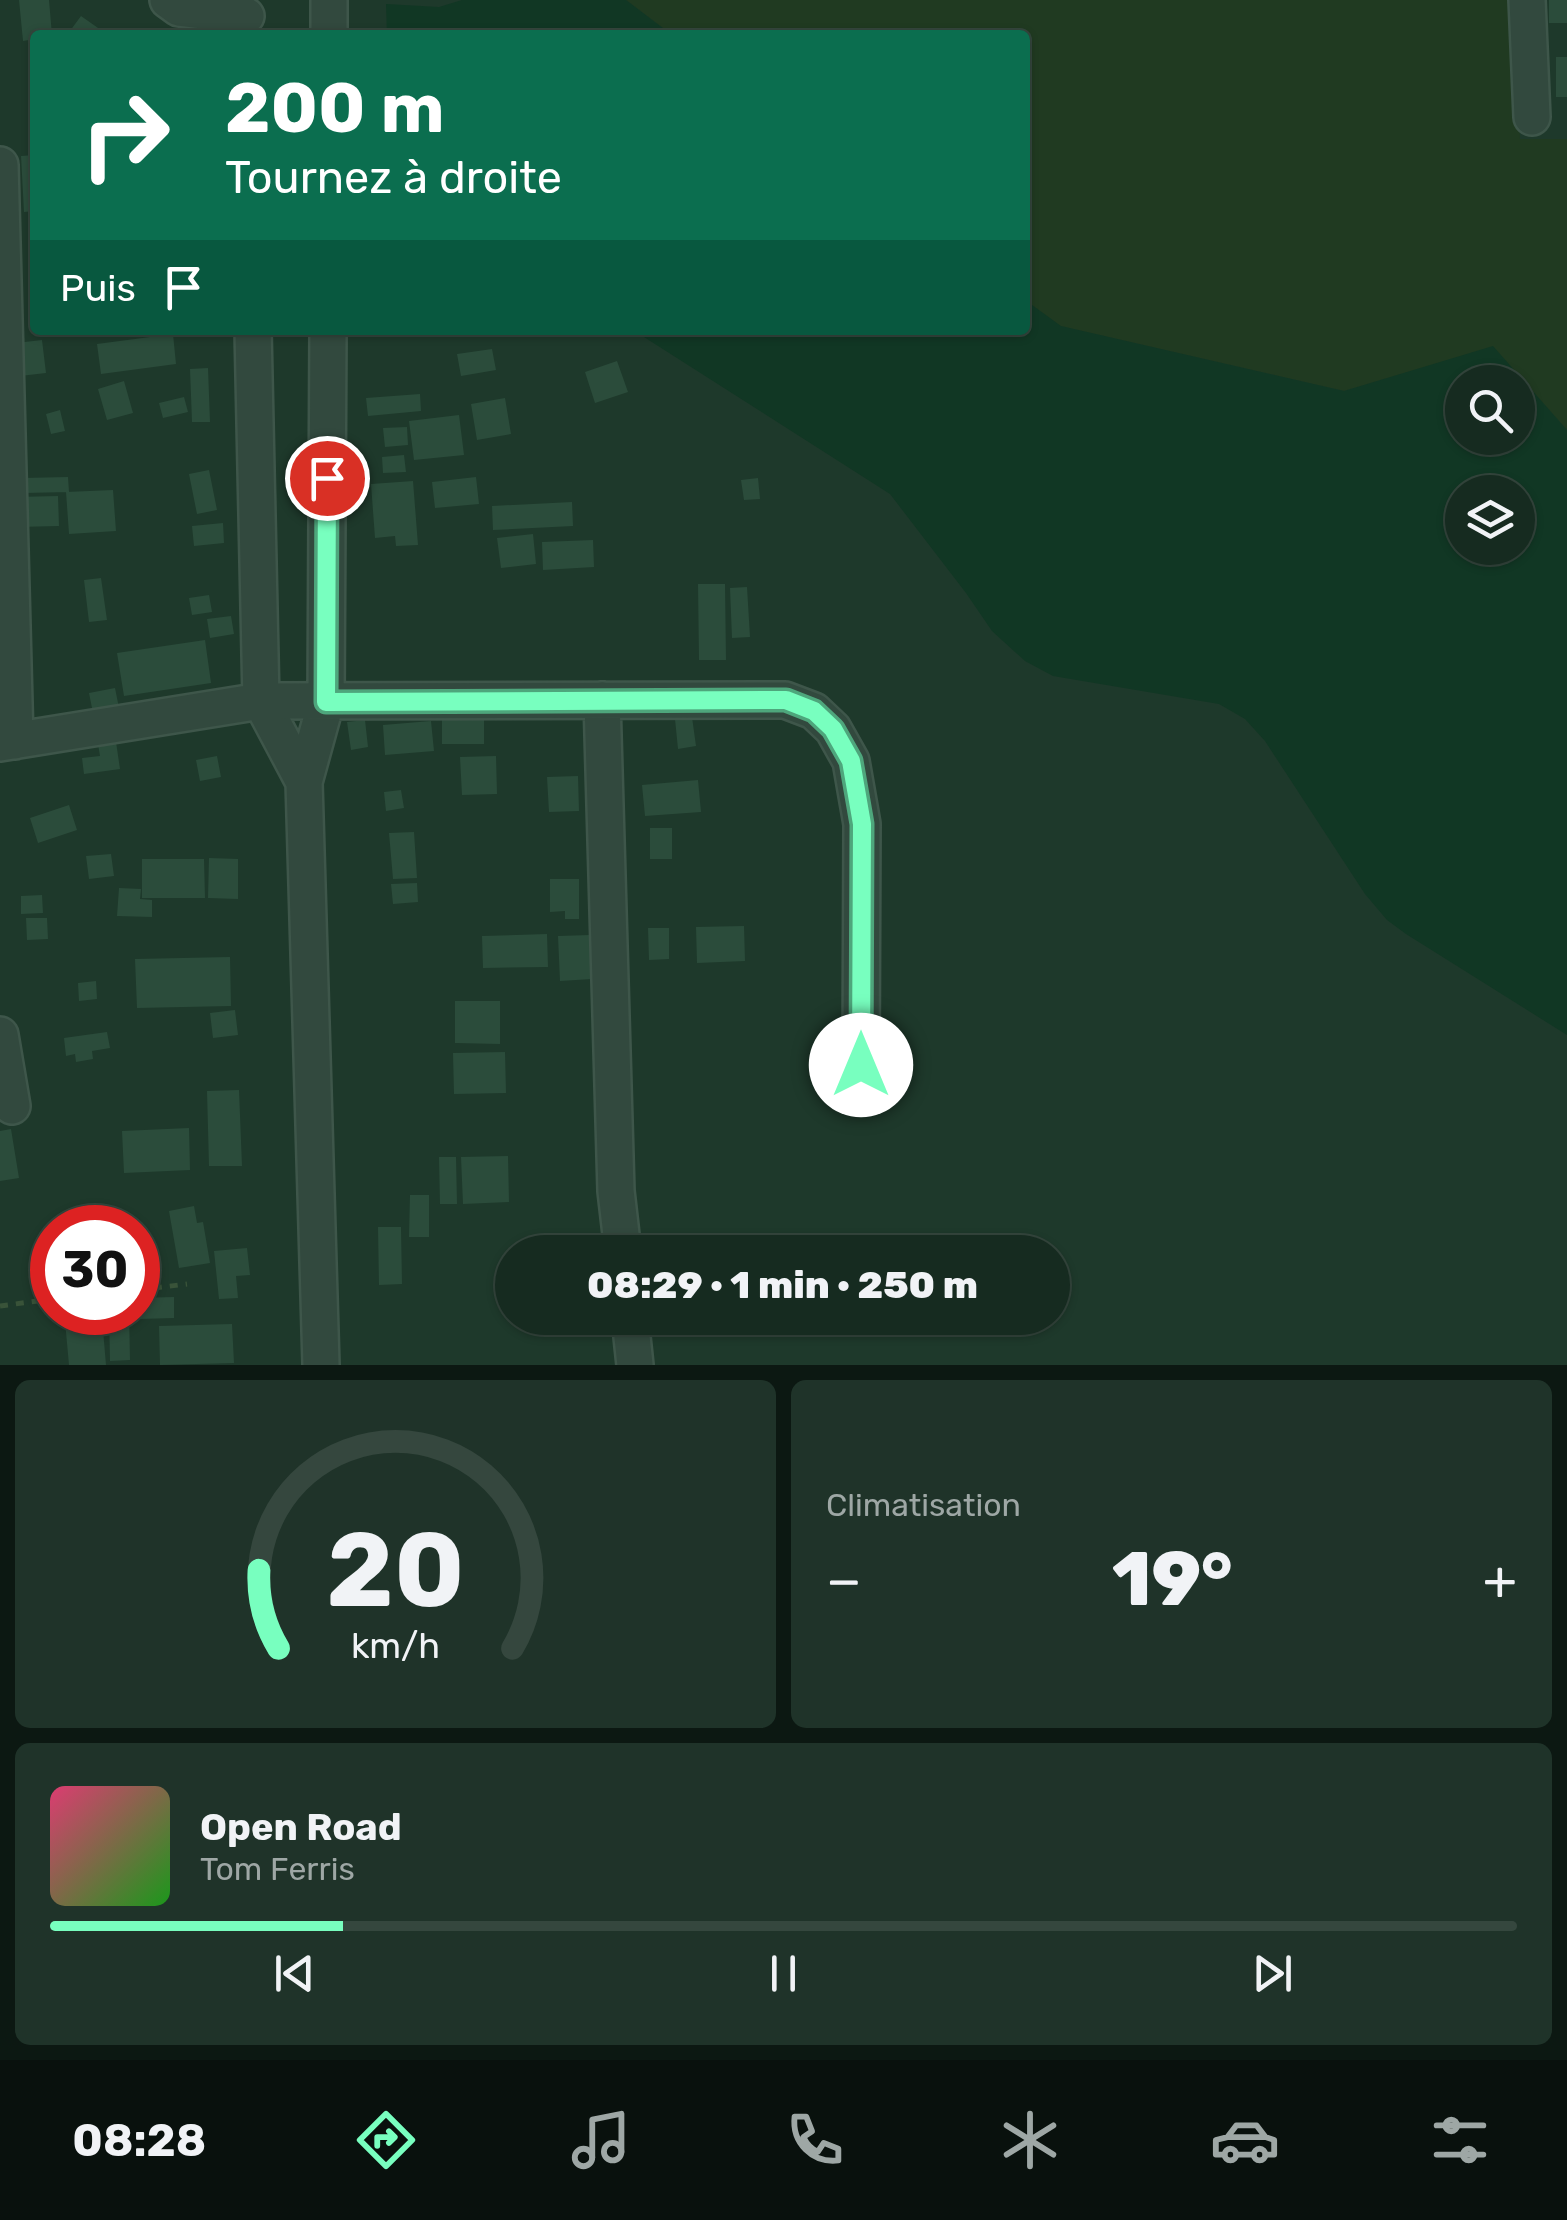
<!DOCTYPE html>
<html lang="fr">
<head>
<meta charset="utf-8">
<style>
	body { margin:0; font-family:Rubik,sans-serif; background:#1f3329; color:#f1f3f6; height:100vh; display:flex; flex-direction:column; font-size:38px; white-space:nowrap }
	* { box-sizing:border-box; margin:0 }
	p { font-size:32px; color:#9ea7a5 }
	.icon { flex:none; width:55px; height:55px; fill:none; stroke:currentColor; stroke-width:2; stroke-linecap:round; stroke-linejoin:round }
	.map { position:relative; height:1365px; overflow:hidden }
	.side { display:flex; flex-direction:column; gap:15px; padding:15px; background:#0c1812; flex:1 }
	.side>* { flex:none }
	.top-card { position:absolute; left:30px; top:30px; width:1000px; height:305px; border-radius:10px; box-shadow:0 2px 8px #0004,0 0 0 2px #35473e; background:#0b6e4f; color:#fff; overflow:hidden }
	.controls { position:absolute; left:1445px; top:365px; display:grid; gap:20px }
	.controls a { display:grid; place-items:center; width:90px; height:90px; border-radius:50%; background:#162b20; box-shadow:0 2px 8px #0004,0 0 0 2px #35473e; font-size:50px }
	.speed { position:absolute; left:30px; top:1205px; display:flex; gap:20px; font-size:50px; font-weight:700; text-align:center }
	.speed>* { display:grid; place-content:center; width:130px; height:130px; border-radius:50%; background:#162b20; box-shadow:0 2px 8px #0004,0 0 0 2px #35473e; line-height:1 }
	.speed .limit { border:15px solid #d22; background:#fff; color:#111 }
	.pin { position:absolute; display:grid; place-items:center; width:85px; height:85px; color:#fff; margin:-42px; border:5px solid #fff; border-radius:50%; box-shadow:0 2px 10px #0007 }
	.me { position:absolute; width:110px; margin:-55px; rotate:0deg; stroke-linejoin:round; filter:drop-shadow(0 0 8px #0008) }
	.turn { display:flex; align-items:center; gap:35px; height:210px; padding:0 30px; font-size:45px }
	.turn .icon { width:130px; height:130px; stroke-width:2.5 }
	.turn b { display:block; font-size:70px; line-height:85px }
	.then { display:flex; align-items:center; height:95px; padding:0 30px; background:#0003; gap:20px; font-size:38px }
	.big { font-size:75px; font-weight:800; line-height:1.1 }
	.side .tile { flex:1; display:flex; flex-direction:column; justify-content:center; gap:15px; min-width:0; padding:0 35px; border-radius:15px; background:#1f3329 }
	.side .dial { align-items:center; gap:0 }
	.dial svg { height:260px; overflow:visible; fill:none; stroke:#35473e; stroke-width:7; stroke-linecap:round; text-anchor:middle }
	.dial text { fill:#f1f3f6; stroke:none }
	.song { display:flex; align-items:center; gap:30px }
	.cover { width:120px; height:120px; border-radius:15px; background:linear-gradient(135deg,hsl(340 70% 55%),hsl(120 70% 35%)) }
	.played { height:10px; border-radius:5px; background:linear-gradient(90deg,#78ffbf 20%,#35473e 20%) }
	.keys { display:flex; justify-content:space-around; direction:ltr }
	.heat { display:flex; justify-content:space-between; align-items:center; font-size:55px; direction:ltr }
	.side .tiles { flex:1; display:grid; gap:15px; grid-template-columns:1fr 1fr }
	.tile:last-child { grid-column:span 2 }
	.trip { position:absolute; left:495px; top:1235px; width:575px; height:100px; border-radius:50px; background:#162b20; box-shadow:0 2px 8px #0004,0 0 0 2px #35473e; font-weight:800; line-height:100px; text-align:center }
	.menu { display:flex; height:160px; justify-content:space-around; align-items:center; background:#09110d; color:#9ea7a5 }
	.menu .icon { width:70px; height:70px }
	.menu .on { color:#78ffbf }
	.menu b { font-size:45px; color:#f1f3f6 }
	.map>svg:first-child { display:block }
	.green { fill:#203a21 }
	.water { fill:#113724; fill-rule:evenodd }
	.building { fill:#2b4c3b }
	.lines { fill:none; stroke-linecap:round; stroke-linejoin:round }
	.minor-casing { stroke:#3e564a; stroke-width:40 }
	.path { stroke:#395339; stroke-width:5; stroke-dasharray:8 8; stroke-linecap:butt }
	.minor { stroke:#32493e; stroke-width:35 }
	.route-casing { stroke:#4ea67c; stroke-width:25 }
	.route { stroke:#78ffbf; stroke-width:18 }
</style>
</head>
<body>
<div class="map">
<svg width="1567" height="1365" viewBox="0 0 1567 1365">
	<rect width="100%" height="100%" fill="#1e392b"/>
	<!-- green -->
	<path class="green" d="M626,0H1513L1520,139H1567V430L1493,347L1344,391L1060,326L1025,300V35H672Z"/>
	<!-- water -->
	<path class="water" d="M462,0H626L672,35H387L386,4L439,7Z
		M1025,300L1061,326L1344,391L1493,346L1567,430V1035L1406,934L1387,920L1365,894L1265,741L1245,719L1219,704L1053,676L1025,661L992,631L966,593L890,494L633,330H1025ZM1462,382H1518V438H1462ZM1462,492H1518V548H1462Z"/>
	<!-- building -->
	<path class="building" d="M19,0H49L52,35H35V39L23,41Z
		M1549,0H1567V23H1549Z
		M81,16L108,35H67Z
		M1556,57H1567V97H1556Z
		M35,155V211L24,212L21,156Z
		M173,334L176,364L101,374L97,344Z
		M42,340L46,373L20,376L16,343Z
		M492,349L496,370L461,376L457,354Z
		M617,361L628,392L595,403L585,372Z
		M208,368L210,422H192L190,369Z
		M124,381L133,413L107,420L98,389Z
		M420,394L421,411L368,416L366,398Z
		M184,397L188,412L163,418L159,403Z
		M505,398L511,434L477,440L471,404Z
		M60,410L65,431L51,434L46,414Z
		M459,415L464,455L414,460L409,421Z
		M407,427L408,445L385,447L383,428Z
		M404,455L406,472L383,473L382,457Z
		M209,470L217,510L197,514L189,474Z
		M68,477L69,492L24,493L23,478Z
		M476,477L479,504L435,508L432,482Z
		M758,478L760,499L744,500L741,480Z
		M413,481L418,545L396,546L395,536L375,538L371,484Z
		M113,490L116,531L69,534L66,492Z
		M58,496L59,526L17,527L16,497Z
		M572,502L573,526L493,530L492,506Z
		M223,523L224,543L194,546L192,526Z
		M533,534L536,564L501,568L497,538Z
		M593,540L594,567L543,570L542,542Z
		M101,578L107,620L89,622L84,580Z
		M698,584H725L726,660H699Z
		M747,587L750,637L732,638L730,588Z
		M209,595L212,612L192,615L189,598Z
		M231,616L234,634L210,638L207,619Z
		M205,640L211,683L124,696L117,653Z
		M115,688L119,708L93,713L89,693Z
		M442,710H484V744H442Z
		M692,717L696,746L678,749L675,719Z
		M365,720L368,747L351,750L347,722Z
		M431,721L434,751L385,755L383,725Z
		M115,735L120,769L84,774L82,758L100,756L97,738Z
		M217,756L221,777L200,781L196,760Z
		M496,756L497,794L462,795L460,757Z
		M578,776L579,811L549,812L547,777Z
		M698,780L701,812L645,816L642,785Z
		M401,790L404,808L386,811L384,792Z
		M69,805L77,830L38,843L30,818Z
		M650,828H672V859H650Z
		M414,832L417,878L393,879L389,833Z
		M111,854L114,876L89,879L86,856Z
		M209,858L238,859V899L208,898Z
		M142,859H204L205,898H142Z
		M550,879H579V919H565V911L550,912Z
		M417,883L418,902L393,904L391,884Z
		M119,888L141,889L140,899L152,900V917L117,916Z
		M42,895L43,913L21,914V896Z
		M26,918H47L48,939L27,940Z
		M744,926L745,961L697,963L696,927Z
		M648,928H669V959L649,960Z
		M547,934L548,967L483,968L482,936Z
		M590,935L592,979L560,981L558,936Z
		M230,957L231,1006L137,1008L135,959Z
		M96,981L97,999L79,1001L78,983Z
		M455,1001H500V1044L455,1043Z
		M235,1010L238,1035L213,1038L210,1013Z
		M107,1032L110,1048L92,1051L93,1059L76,1062L75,1054L66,1056L64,1038Z
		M505,1052L506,1093L454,1094L453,1053Z
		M239,1090L242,1166H209L207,1091Z
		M189,1128L190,1170L124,1173L122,1131Z
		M11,1129L19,1178L0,1181V1131Z
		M508,1156L509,1202L463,1204L461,1157Z
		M439,1157H456L457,1204H440Z
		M410,1195H429V1237H409Z
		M194,1206L197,1223L203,1222L210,1263L179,1268L169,1211Z
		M378,1227H401L402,1284L379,1285Z
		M247,1248L250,1275L236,1276L238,1298L219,1299L214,1251Z
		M174,1297V1318L139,1319L138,1298Z
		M109,1312H129L130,1360L110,1361Z
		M102,1318L106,1365H69L65,1321Z
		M232,1324L234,1363L160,1365L159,1326Z"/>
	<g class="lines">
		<defs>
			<path id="minor" d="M168,0L179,8L246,16
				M329,0V35
				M1527,0L1532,117
				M0,165L15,741
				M253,330L261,701L304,782
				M602,700L616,1191L623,1252
				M0,743L261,701L785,700L814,711L833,729L851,761L862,824L861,1065
				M0,1035L12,1106
				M630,1318L635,1365
				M321,1365L304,782L326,702L328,330"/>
		</defs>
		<!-- minor casing -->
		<use href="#minor" class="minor-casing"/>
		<!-- path -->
		<path class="path" d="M138,1290L187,1284
			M0,1306L52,1299"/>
		<!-- minor -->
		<use href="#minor" class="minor"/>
	</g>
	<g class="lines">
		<defs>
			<path id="route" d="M327,478L326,702L786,700L814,711L833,729L851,761L862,824L861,1065"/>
		</defs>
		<!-- route casing -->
		<use href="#route" class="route-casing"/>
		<!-- route -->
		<use href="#route" class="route"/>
	</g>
</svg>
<div class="controls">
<a><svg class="icon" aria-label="search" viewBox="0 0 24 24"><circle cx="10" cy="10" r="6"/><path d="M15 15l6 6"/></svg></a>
<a><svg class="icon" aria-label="layers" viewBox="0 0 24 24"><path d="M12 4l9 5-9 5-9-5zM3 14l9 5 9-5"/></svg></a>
</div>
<div class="speed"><div class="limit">30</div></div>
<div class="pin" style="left:327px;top:478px;background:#d93025"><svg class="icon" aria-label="arrive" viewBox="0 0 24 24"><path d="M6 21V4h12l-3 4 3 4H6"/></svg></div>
<svg class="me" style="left:861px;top:1065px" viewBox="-20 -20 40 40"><circle r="19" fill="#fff"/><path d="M0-13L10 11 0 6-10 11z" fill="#78ffbf"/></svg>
<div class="trip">08:29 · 1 min · 250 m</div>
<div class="top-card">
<div class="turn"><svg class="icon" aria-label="right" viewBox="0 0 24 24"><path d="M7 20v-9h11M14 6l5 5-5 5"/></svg><div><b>200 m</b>Tournez à droite</div></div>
<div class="then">Puis<svg class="icon" aria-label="arrive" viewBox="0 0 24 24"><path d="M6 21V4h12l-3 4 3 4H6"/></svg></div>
</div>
</div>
<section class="side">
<div class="tiles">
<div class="tile dial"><svg viewBox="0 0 100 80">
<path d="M14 69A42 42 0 1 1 86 69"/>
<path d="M14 69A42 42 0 0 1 8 45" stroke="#78ffbf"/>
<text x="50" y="56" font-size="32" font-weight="700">20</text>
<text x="50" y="72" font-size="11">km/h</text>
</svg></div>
<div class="tile"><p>Climatisation</p>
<div class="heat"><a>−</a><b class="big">19°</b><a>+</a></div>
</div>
<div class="tile">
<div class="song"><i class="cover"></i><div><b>Open Road</b><p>Tom Ferris</p></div></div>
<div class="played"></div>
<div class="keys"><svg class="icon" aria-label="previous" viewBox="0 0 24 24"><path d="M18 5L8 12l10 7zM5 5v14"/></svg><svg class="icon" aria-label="pause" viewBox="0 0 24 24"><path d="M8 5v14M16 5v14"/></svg><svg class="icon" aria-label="next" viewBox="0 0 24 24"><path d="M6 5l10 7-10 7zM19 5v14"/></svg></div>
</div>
</div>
</section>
<nav class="menu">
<b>08:28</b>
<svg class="icon on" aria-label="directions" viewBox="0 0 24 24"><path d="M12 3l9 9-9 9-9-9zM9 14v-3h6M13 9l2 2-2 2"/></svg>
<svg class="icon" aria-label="music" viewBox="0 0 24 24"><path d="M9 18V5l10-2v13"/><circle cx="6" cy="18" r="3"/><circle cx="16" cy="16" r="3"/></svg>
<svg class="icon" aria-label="phone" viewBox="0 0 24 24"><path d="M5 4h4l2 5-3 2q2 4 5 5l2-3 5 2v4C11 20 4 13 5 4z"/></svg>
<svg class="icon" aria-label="climate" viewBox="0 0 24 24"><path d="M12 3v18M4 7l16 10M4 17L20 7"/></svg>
<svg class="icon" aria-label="car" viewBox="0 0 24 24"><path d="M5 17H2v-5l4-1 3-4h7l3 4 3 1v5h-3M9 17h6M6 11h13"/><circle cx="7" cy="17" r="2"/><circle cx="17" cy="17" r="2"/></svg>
<svg class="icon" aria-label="filters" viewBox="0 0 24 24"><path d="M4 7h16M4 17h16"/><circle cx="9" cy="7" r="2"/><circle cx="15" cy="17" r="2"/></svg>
</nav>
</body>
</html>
